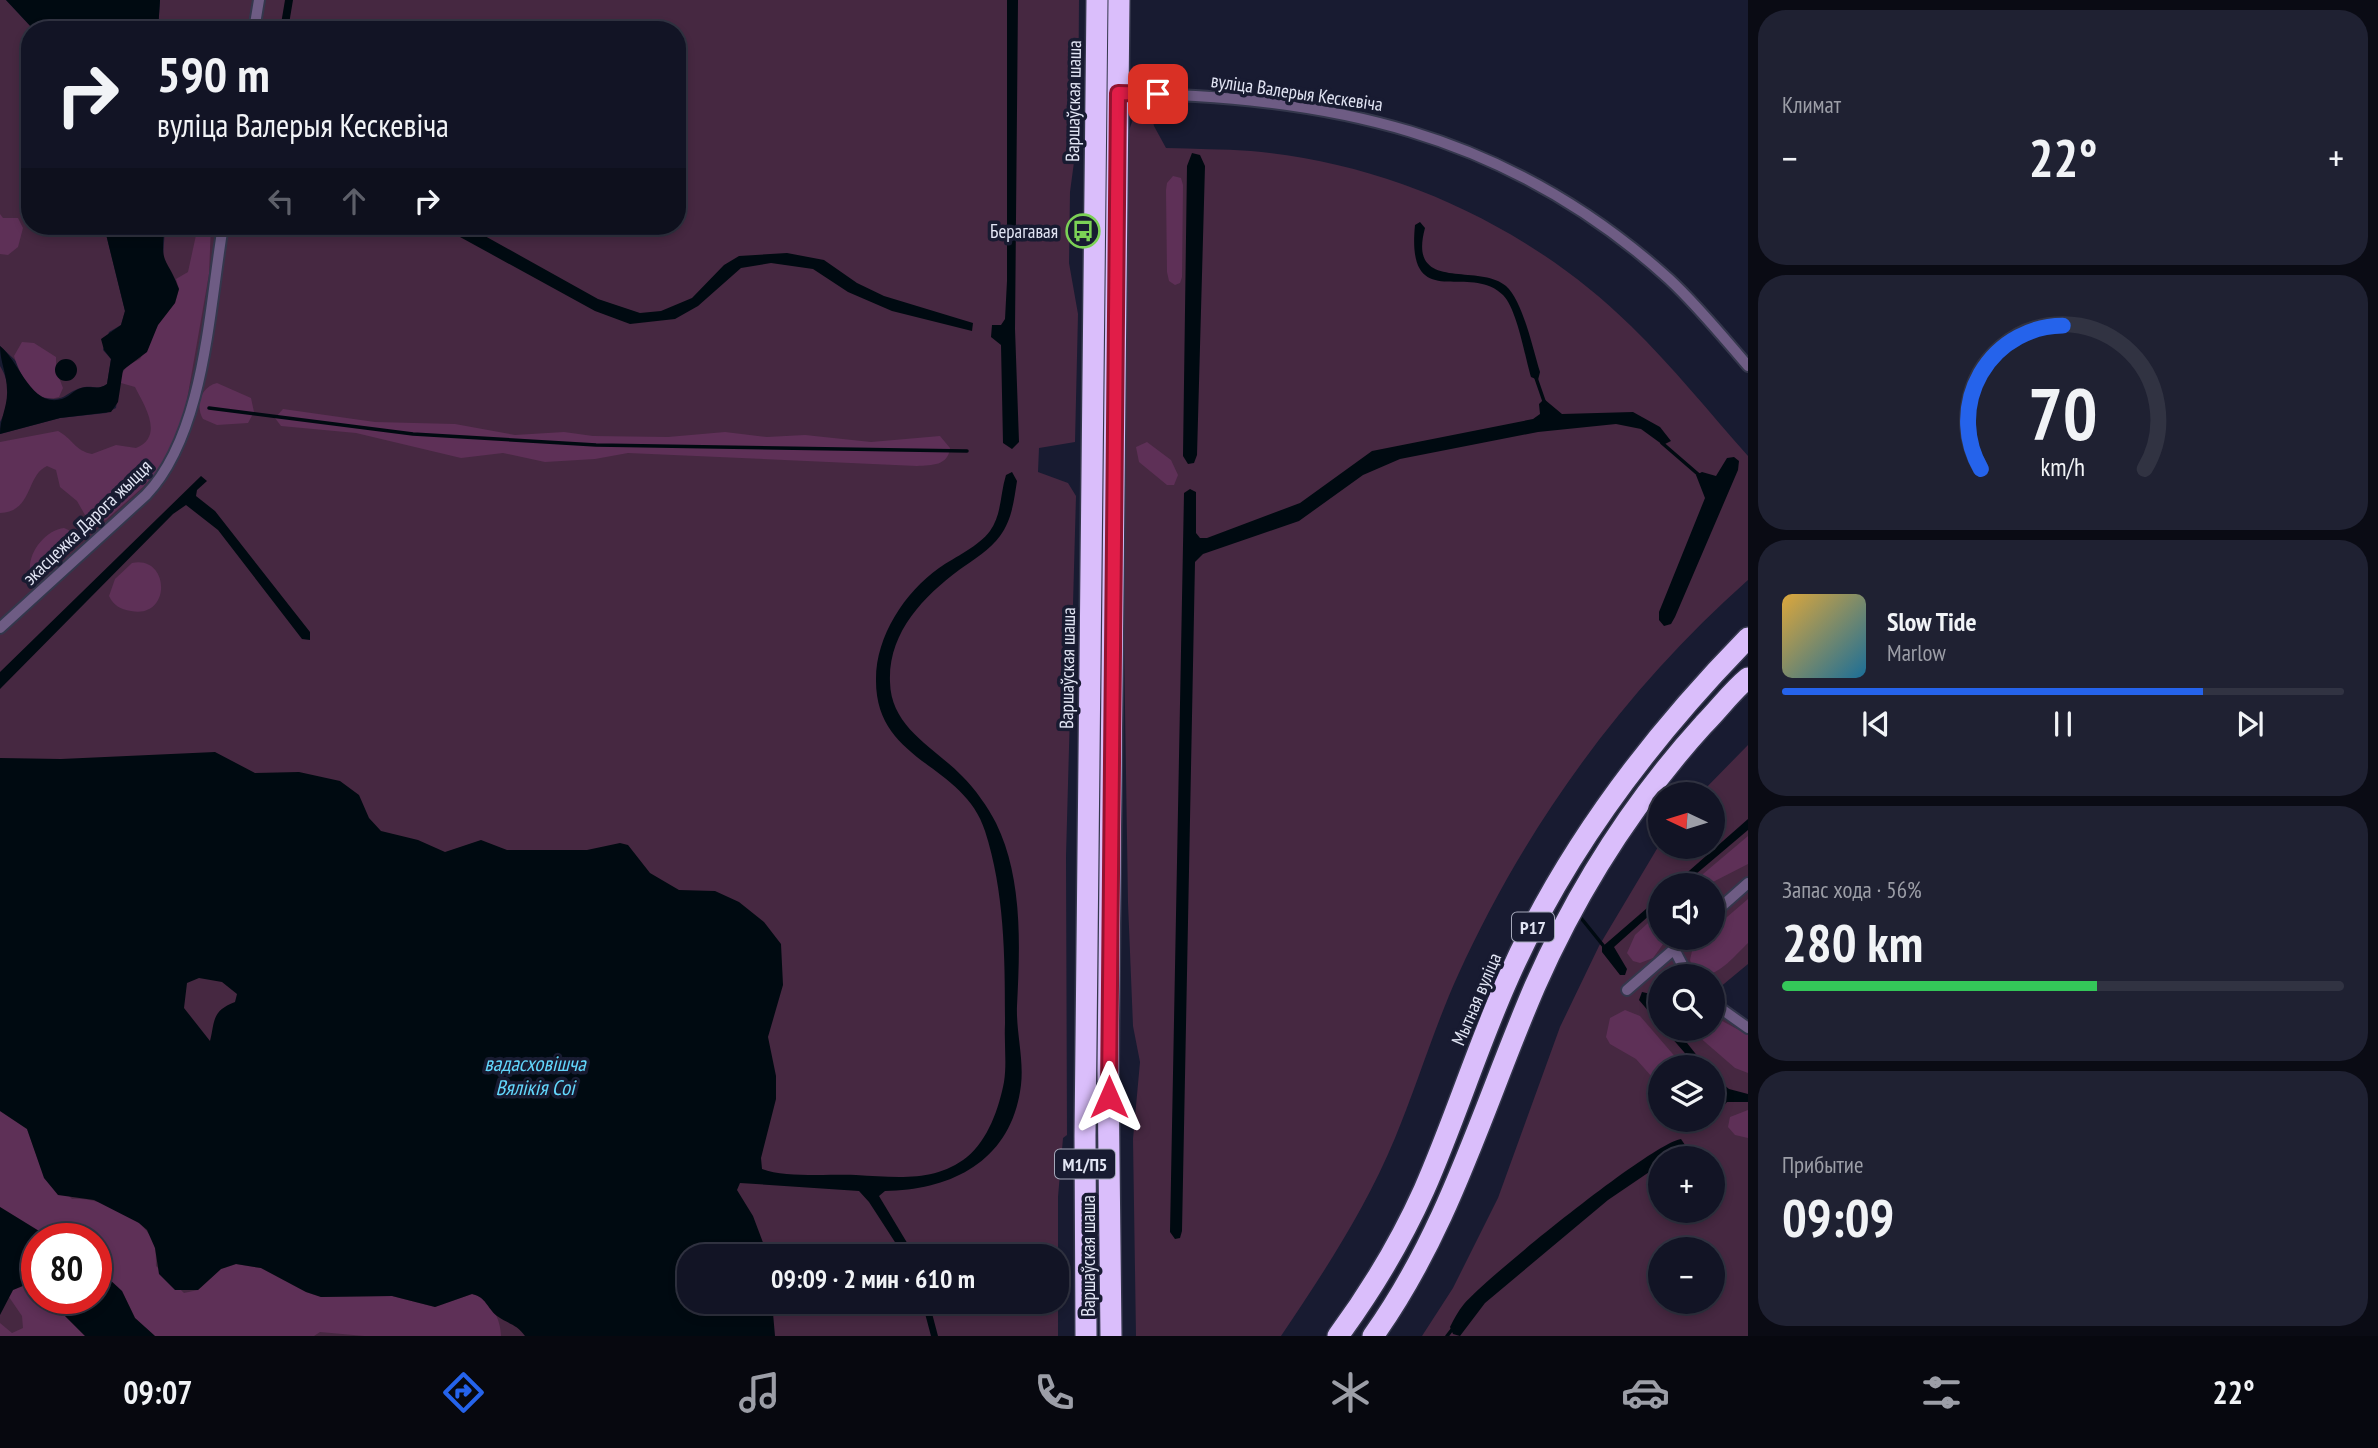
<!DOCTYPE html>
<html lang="ru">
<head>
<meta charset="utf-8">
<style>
	body { margin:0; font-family:"PT Sans Narrow",sans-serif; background:#1f2132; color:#f1f3f6; height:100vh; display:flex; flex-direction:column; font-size:26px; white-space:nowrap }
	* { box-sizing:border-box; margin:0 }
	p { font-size:23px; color:#9c9ea7 }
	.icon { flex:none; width:38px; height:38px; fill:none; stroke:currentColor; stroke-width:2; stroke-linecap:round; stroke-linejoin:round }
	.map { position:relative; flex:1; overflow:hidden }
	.panel { display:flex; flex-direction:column; gap:10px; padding:10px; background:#0a0b14; width:630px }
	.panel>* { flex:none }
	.banner { position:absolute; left:21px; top:21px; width:665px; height:214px; border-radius:28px; box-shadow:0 4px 10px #0003,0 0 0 2px #313342; background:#121425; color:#f1f3f6; overflow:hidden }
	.needle { width:46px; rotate:274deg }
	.tools { position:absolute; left:1648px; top:782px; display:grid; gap:14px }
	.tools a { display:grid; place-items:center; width:77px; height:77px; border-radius:50%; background:#121425; box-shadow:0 4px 10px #0003,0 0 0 2px #313342; font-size:35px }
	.speed { position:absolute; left:21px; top:1223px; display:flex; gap:14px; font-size:35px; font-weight:700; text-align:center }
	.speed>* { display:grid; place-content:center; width:91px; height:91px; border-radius:50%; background:#121425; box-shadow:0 4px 10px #0003,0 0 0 2px #313342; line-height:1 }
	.speed .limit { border:10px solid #d22; background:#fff; color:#111 }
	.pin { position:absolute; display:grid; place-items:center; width:60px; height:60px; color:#fff; margin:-30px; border-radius:14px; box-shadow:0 4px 10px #0006 }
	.me { position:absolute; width:77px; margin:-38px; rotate:0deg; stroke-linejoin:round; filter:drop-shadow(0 0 5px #0008) }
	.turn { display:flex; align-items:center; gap:24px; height:147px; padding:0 21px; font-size:32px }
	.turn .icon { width:91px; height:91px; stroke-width:2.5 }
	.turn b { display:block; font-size:49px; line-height:60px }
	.lanes { display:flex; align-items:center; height:66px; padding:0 21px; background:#0003; justify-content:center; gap:35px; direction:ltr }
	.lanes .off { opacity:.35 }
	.big { font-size:52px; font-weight:700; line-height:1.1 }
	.panel .widget { flex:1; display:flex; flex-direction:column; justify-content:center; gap:10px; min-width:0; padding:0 24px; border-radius:28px; background:#1f2132 }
	.panel .dial { align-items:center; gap:0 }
	.dial svg { height:182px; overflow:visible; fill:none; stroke:#313342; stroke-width:7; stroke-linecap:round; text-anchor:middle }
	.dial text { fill:#f1f3f6; stroke:none }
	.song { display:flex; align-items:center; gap:21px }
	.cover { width:84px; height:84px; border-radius:10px; background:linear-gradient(135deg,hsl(40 70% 55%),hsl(200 70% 35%)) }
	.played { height:7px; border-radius:4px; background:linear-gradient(90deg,#2563eb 75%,#313342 75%) }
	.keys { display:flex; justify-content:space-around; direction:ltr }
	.heat { display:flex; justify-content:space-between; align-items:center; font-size:38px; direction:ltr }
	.charge { height:10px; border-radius:5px; background:linear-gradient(90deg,#34c759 56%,#313342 0) }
	.trip { position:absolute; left:677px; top:1244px; width:392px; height:70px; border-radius:28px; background:#121425; box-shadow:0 4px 10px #0003,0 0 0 2px #313342; font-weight:700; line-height:70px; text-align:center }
	.tabs { display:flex; height:112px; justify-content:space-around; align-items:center; background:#07080f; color:#9c9ea7 }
	.tabs .icon { width:49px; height:49px }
	.tabs .on { color:#2563eb }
	.tabs b { font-size:32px; color:#f1f3f6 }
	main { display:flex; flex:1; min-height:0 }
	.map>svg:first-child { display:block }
	.green { fill:#462841; fill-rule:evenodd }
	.forest { fill:#5e3057 }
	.water { fill:#000a11; fill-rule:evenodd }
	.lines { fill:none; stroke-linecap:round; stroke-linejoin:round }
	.stream { stroke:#000a11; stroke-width:3.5 }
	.street-casing { stroke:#34374c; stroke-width:14 }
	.highway-casing { stroke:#34374c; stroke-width:24 }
	.street { stroke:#6e5c84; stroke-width:10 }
	.highway { stroke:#dabefb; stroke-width:21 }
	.route-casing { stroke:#92132f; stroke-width:18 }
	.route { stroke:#e11d48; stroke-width:12 }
	.labels { text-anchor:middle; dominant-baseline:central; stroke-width:7; stroke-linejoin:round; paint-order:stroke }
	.shield { fill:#181b31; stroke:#a5a8ba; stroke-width:2 }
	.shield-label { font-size:18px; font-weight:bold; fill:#e2e5f4 }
	.street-label { font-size:19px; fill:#e2e5f4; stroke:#181b31 }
	.poi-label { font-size:19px; fill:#e2e5f4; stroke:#181b31; text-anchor:end }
	.water-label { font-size:21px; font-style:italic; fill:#62d7fc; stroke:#181b31 }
</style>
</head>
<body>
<main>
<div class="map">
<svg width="1748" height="1336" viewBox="0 0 1748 1336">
	<rect width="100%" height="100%" fill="#181b31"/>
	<!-- green -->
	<path class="green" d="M0,0H6L34,30H30V226H104L125,311L121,325L109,332L103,350L111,359L107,384C98,390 94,386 85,387C66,390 66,404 42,397L15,360L0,346Z
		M160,0H1079L1078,132L1070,192L1069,263L1078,314L1075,442L1039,448L1038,472L1068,483L1076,496L1066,856L1067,1135L1063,1138L1058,1197V1336H0V434L60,418L106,413L116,408L120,376L176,282L163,260L165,226H677V30H158ZM37,1239H96V1298H37ZM690,1256H1057V1302H690Z
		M1149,103L1154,126L1166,148C1194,149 1223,149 1251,151C1392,163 1530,227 1631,326C1673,367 1709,412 1748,456V580C1625,689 1526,825 1458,975C1434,1028 1417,1085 1395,1138C1365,1210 1324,1272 1281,1336H1136L1133,1139L1140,1062L1133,1026L1128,903L1123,578L1128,133L1136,111Z
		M0,366C11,383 10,405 0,422Z
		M1748,745V964L1713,993V976H1661V1029H1713V1003L1748,1027V1336H1422L1453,1288L1498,1198L1560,1027L1599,946L1661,842V847H1713V794H1700ZM1661,886H1713V938H1661ZM1661,1068H1713V1120H1661ZM1661,1158H1713V1211H1661ZM1661,1250H1713V1302H1661Z"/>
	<!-- forest -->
	<path class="forest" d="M1173,176L1181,178L1183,185L1182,277L1180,283L1175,285L1169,281L1167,272L1166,190L1167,183Z
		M0,214L3,218H18L23,228L18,247L8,255L0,254Z
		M198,226H211L209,274L184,417L161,467L143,487L106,520L99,521L85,515L77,501L60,487L56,470L47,466C26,475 33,512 0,513V442L58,431C72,438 75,451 92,454L116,445L136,448C165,436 144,405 135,387L121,383L120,376L128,365L140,359L158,325L175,303L179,289L176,279L188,272Z
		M22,342L34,343L56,357V370L63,388L59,397C34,405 20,375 14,356Z
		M217,383L251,398L254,412L248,423L217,425L203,419C195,405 201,387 217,383Z
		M283,409L375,422L455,424L515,435L564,432L593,436L668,437L725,432L767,437L805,435L871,442L940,436L950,448C948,466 932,465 917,466L628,453L595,459L545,462L503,453L461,458L356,433L281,426L275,418Z
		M1147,442L1171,460L1178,475L1174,485H1167L1139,462L1136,447Z
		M64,528L75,533V547L56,555L42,578H32C23,558 44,530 64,528Z
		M132,563C170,555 172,619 131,611C120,609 114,606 109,596L115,579Z
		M1748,836V864L1707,885H1690Z
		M1748,899V943C1734,956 1716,981 1695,974L1690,960L1692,951L1703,938H1713V929Z
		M1661,911V938L1666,940L1653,958L1640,963L1633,961L1627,953L1635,935Z
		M1625,1010L1640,1016L1684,1067L1661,1068V1087L1636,1059L1610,1044L1606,1037L1610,1018Z
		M1713,1016L1748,1035V1073L1735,1068L1690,1029H1713Z
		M1748,1110V1138L1735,1135L1728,1127L1730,1117Z
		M0,1111L27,1129L41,1168L72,1199C98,1197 140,1215 152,1239C156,1247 156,1257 156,1266L184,1293L198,1290L221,1269L236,1264L261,1268L306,1292L321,1297L392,1296L435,1307L472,1294C490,1297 501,1319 501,1336H364L320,1332L314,1336H155L135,1318L122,1291L96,1267V1239H52L0,1207Z
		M25,1285L37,1289V1298L48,1299L85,1336H0V1323L12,1333L23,1328L22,1316L9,1297L13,1290Z"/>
	<!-- water -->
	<path class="water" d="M6,0H160L158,30H34Z
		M285,0H293L288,30H280Z
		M1007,0H1018L1015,329L1019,442L1012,449L1003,443L1001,345L991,337L992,325H1001L1005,319L1007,281Z
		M1192,153L1200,155L1205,166L1197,455L1194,463L1188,464L1183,456L1187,166Z
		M1420,222L1425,228C1407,294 1478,262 1506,286C1523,301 1533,350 1540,372L1538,380L1531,377C1525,357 1517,309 1503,295C1469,261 1406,316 1415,225Z
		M104,226H165C159,266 167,256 179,289L175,303L158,325L147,352L123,370L118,402L111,412L60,418L0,434C0,418 8,406 7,390C7,374 0,362 0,346C20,362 31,408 62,399C69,397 74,390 81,388C91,385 98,391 107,384L111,359L104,350L101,339L121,325L125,311Z
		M440,226H467L598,299L640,313L661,311L692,298L724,265L739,256L787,253L824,260L857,283L884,296L973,323L972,331L892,311L848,292L813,269L771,263L741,268L698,306L675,319L630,324L595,311Z
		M55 370a11 11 0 1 1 22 0a11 11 0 1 1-22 0Z
		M1544,399L1562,414L1633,412L1660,427L1671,441L1663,445L1641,429L1616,424L1538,432L1400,459L1363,475L1299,521L1203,554L1195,562L1182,1231L1180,1238L1175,1239L1170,1232L1184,493L1190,489L1196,492V533L1200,538H1207L1300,503L1372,451L1533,419L1540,414L1539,404Z
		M1734,457L1739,461L1738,470L1675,617L1671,624L1664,626L1659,620V612L1705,498L1696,475L1702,472L1716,476L1727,458Z
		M1012,472L1017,481C1014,500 1012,520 1000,536C990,550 973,560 959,570C923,597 888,633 890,682C891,728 934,747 962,776C975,789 988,807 996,823C1023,878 1020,947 1017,1006C1016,1032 1024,1058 1021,1085C1012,1160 953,1190 885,1191L879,1196L915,1256H904L869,1202L859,1191L740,1183L737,1190L753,1216L768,1256H690V1302H772L775,1336H525C517,1324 508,1324 497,1316C487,1308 486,1297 472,1294L435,1307L392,1296L321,1297L306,1292L261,1268L236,1264L221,1269L198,1290H175L159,1274L155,1248L147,1230L139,1223L94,1200L58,1195L44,1178L27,1129L0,1111V758L61,759L215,752L255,773L299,772L340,781L359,795L369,818L381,831L418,840L445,852L481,840L507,850H587L620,843L628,845L650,873L679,890L715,891L739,902L764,922L781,944L783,985L768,1037L776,1076V1099L761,1158L762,1169C786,1178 829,1174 856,1175C895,1177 934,1183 967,1157C988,1140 999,1108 1004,1082C1007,1063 1004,1044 1005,1024C1005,960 1005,893 985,831C963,762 875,763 876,679C876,636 905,592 939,568C955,557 979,546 990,531C1002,514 1000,494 1006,475ZM199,978L222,982L237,994L235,1002C211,1011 215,1022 210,1041L184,1008L187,983Z
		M201,476L207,481L197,490L196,496L215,511L310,632V640L302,639L218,530L186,505L173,514L0,689V672Z
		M1748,819V830L1683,885H1673Z
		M1661,896V905L1614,947L1627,969L1625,975H1620L1602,952V947Z
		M1642,992C1658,994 1661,1011 1661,1026L1639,1000Z
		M1664,1029H1676L1706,1067H1697Z
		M1713,1076L1729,1089L1748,1094V1102H1727L1713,1117Z
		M1681,1139L1685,1145C1680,1154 1671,1158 1661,1158V1164L1608,1200L1485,1303L1460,1336L1453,1334L1450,1327C1454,1319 1458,1311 1464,1304C1487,1277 1652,1143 1681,1139Z
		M0,1207L52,1239H37V1289L25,1285L13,1290L0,1315Z
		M96,1267L122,1291L135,1318L155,1336H85L48,1299L96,1298Z
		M922,1302H929L938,1336H931Z"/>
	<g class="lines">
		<!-- stream -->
		<path class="stream" d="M1536,378L1545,404
			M209,408L413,434L596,445L967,451
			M1662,443L1699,475
			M1581,918L1606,949
			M1447,1336L1454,1327"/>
		<defs>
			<path id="street" d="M254,30L259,0
				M1114,93C1328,96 1506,131 1669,279C1698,306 1723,337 1748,366
				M0,628L146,495C205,433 209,308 223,226
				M1713,914L1748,883
				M1674,949L1688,976
				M1627,990L1687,938
				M1713,1003L1748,1028"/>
			<path id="highway" d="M1086,1336L1085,1136L1097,0
				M1111,1336L1108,1070L1119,0
				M1338,1336C1371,1291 1401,1241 1424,1190C1454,1122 1476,1051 1506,983C1563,852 1649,739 1748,638
				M1373,1336C1449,1230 1484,1104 1535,986C1577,891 1634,801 1704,724C1719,709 1732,691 1748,678"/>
		</defs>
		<!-- street casing -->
		<use href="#street" class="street-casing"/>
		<!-- highway casing -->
		<use href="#highway" class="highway-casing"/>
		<!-- street -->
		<use href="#street" class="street"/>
		<!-- highway -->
		<use href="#highway" class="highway"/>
	</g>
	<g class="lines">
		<defs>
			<path id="route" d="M1109,1097L1118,93L1158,94"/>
		</defs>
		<!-- route casing -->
		<use href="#route" class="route-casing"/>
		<!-- route -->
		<use href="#route" class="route"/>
	</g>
	<!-- icons -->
	<defs>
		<symbol id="bus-ring" viewBox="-11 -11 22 22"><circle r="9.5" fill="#181b31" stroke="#7bd156" stroke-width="1.5"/><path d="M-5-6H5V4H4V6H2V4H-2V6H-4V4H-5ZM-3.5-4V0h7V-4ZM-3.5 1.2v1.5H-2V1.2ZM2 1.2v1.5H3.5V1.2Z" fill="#7bd156"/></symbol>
	</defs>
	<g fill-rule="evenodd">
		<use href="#bus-ring" x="1064" y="212" width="38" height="38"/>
	</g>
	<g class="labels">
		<!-- shield labels -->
		<g class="shield">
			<rect x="1512" y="912.5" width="42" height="29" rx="5"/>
			<rect x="1055" y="1149.5" width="60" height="29" rx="5"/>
		</g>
		<g class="shield-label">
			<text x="1533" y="927">Р17</text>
			<text x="1085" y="1164">М1/П5</text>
		</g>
		<!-- street labels -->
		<g class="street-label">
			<text transform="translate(1297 92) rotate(8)">вуліца Валерыя Кескевіча</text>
			<text transform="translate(1073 101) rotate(-89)">Варшаўская шаша</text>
			<text transform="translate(87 522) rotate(-44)">экасцежка Дарога жыцця</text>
			<text transform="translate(1067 668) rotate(-89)">Варшаўская шаша</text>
			<text transform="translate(1476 999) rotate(-67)">Мытная вуліца</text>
			<text transform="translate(1088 1256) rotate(-90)">Варшаўская шаша</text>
		</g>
		<!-- poi labels -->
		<g class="poi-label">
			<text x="1058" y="231">Берагавая</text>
		</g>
		<!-- water labels -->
		<g class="water-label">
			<text x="535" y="1063">вадасховішча<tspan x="535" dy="24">Вялікія Соі</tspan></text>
		</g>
	</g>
</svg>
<div class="tools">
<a><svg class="needle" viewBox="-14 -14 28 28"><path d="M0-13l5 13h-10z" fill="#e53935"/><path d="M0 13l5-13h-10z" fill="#9c9ea7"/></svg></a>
<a><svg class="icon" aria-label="sound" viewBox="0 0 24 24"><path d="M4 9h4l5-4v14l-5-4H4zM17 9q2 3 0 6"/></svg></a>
<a><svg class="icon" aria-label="search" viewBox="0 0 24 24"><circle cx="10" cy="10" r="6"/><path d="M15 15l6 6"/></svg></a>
<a><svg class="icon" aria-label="layers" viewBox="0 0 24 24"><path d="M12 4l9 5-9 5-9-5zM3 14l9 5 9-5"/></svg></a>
<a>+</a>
<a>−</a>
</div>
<div class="speed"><div class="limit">80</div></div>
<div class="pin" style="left:1158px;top:94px;background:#d93025"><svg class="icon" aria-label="arrive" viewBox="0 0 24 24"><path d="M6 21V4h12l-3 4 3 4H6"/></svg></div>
<svg class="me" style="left:1109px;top:1097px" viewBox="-20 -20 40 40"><path d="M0-17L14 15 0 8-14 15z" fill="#e11d48" stroke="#fff" stroke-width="4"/></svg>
<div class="trip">09:09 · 2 мин · 610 m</div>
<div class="banner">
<div class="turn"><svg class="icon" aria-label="right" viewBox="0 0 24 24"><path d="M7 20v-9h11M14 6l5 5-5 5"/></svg><div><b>590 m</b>вуліца Валерыя Кескевіча</div></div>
<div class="lanes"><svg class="icon off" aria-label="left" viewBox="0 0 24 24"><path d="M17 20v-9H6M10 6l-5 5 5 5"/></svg><svg class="icon off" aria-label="ahead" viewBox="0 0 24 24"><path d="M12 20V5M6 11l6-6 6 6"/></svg><svg class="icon" aria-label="right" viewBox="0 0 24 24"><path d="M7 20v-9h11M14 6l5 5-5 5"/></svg></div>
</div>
</div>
<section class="panel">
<div class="widget"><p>Климат</p>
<div class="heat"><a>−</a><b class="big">22°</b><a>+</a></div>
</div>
<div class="widget dial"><svg viewBox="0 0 100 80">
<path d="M14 69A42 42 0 1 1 86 69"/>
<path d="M14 69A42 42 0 0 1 50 6" stroke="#2563eb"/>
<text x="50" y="56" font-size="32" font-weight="700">70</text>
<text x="50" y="72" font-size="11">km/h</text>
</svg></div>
<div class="widget">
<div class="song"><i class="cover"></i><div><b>Slow Tide</b><p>Marlow</p></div></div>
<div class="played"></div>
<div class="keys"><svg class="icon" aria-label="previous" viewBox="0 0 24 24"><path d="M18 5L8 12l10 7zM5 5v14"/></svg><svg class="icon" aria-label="pause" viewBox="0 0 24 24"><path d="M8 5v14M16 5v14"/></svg><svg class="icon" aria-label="next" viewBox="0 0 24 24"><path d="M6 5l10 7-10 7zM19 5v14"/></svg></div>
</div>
<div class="widget"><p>Запас хода · 56%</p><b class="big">280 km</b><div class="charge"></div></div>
<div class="widget"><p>Прибытие</p><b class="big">09:09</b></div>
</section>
</main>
<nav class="tabs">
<b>09:07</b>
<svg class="icon on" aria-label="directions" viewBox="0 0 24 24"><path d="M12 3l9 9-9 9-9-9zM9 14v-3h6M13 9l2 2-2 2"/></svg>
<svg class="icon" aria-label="music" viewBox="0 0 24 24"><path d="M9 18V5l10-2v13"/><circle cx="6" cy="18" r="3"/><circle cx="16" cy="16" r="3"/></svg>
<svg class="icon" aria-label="phone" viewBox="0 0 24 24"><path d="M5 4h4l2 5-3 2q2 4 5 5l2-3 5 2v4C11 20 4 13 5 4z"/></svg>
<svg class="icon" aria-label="climate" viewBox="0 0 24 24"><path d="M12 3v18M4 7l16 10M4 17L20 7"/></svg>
<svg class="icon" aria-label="car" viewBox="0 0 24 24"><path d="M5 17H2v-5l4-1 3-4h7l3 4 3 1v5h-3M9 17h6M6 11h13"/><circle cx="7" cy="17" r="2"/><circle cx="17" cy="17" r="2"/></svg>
<svg class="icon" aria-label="filters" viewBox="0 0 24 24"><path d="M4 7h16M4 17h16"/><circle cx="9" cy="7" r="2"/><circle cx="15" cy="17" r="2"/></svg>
<b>22°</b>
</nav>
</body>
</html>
